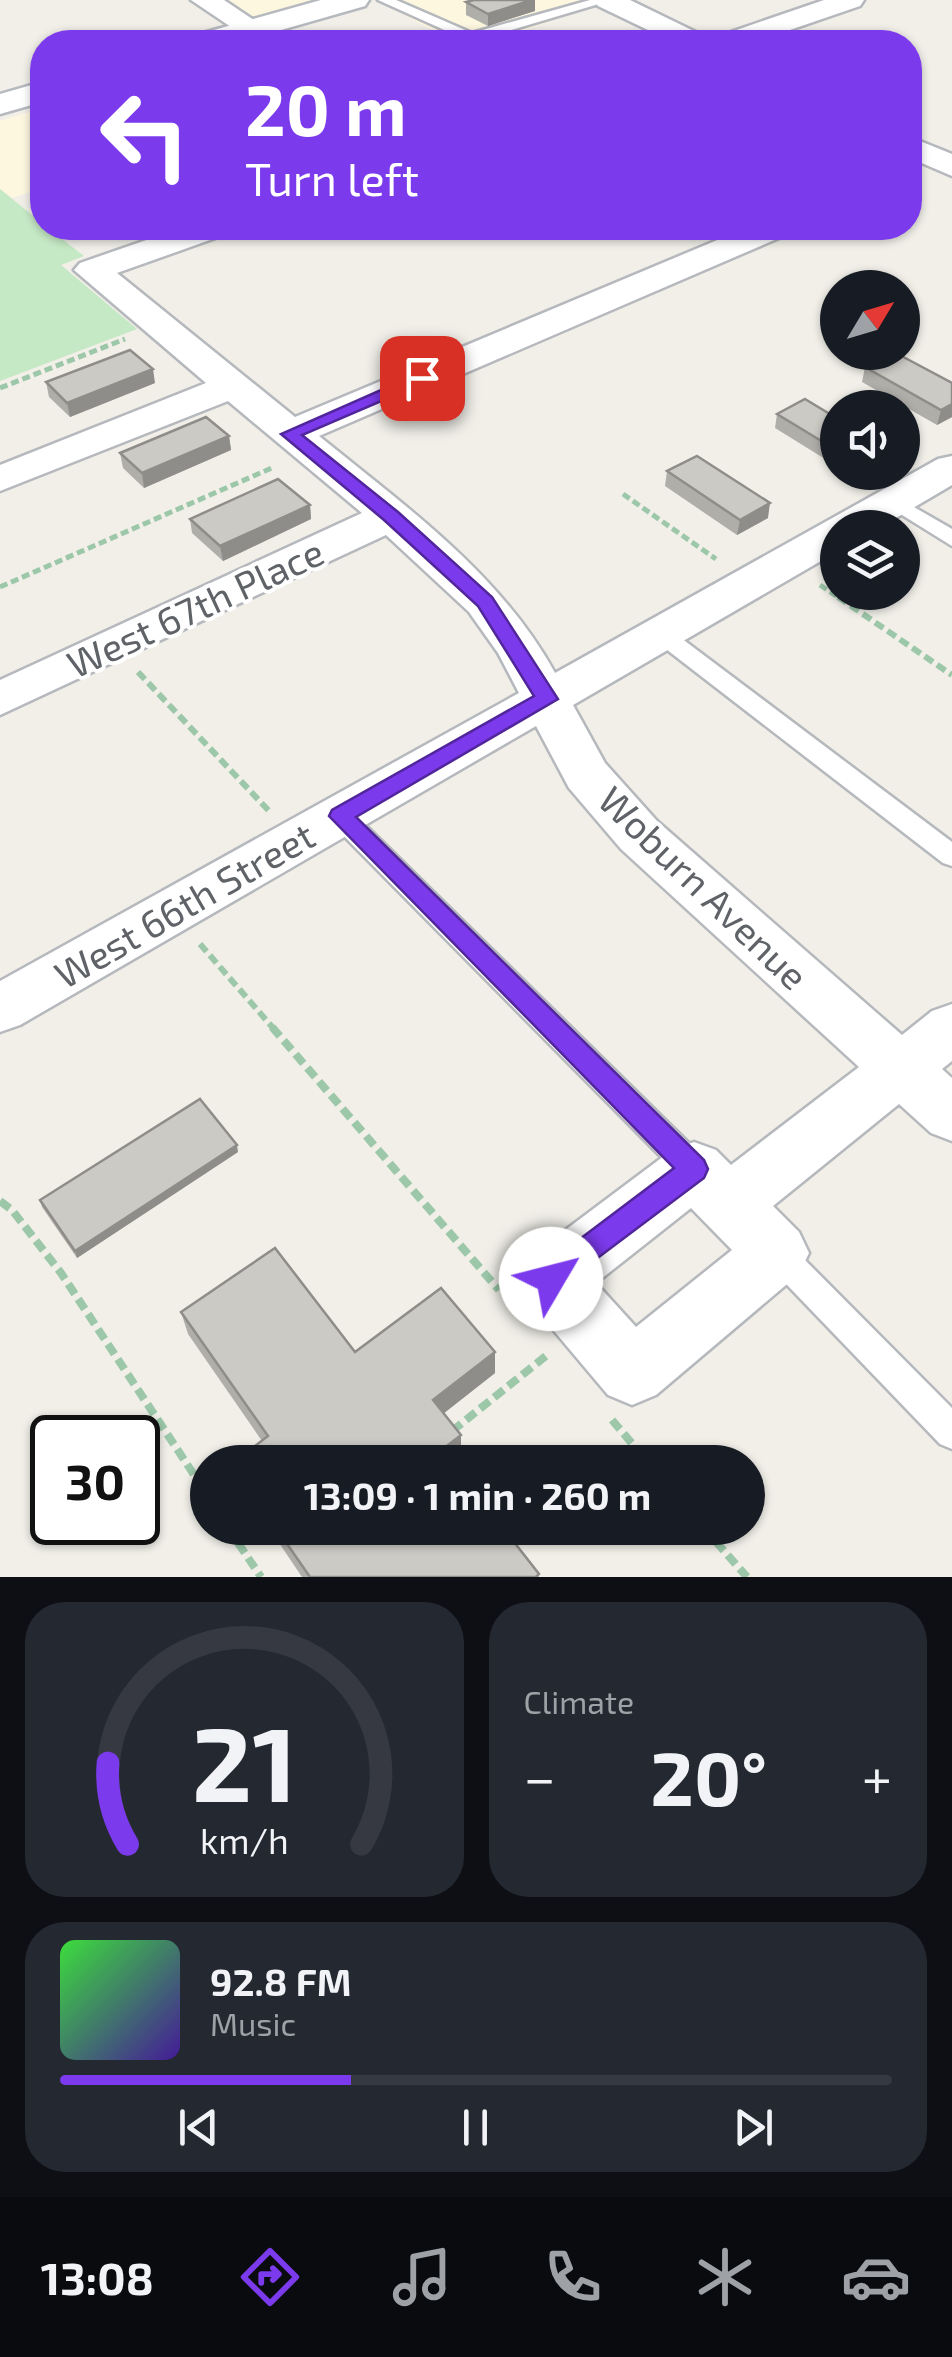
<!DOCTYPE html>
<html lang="en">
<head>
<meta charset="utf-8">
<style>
	body { margin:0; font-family:"Exo 2",sans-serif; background:#242831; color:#f1f3f6; height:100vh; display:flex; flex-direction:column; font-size:38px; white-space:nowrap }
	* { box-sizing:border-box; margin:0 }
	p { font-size:32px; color:#9ea1a6 }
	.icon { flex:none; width:55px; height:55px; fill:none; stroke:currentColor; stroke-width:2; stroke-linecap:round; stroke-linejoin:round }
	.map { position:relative; height:1577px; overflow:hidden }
	.drawer { display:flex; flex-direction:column; gap:25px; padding:25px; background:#0d0f14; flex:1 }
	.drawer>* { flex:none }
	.banner { position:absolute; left:30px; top:30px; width:892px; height:210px; border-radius:40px; box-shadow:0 2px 8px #0004; background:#7c3aed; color:#fff; overflow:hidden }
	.needle { width:65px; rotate:52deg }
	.buttons { position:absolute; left:820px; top:270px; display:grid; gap:20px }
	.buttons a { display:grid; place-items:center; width:100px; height:100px; border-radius:50%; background:#171b24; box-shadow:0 2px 8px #0004; font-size:50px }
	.speed { position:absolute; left:30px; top:1415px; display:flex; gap:20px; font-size:50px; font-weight:700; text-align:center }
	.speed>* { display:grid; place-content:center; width:130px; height:130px; border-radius:50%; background:#171b24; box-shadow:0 2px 8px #0004; line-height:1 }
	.speed .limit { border:5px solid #111; border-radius:15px; background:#fff; color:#111 }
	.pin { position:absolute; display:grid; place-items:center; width:85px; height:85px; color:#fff; margin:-42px; border-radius:20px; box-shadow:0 5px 15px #0006 }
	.me { position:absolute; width:110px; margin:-55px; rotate:53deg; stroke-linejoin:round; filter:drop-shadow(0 0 8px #0008) }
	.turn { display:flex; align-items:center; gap:35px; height:210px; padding:0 50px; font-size:45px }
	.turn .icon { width:130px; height:130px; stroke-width:2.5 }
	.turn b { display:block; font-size:70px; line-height:85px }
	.big { font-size:75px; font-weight:700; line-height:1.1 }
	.drawer .card { flex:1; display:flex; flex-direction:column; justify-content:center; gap:15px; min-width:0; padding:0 35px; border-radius:40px; background:#242831 }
	.drawer .dial { align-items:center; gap:0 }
	.dial svg { height:260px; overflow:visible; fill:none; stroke:#363941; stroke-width:7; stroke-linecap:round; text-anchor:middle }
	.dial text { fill:#f1f3f6; stroke:none }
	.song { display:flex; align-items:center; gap:30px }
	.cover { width:120px; height:120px; border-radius:15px; background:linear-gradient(135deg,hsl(120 70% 55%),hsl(260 70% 35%)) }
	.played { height:10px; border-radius:5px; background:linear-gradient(90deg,#7c3aed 35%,#363941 35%) }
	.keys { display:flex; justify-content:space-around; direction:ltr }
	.heat { display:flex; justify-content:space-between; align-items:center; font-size:55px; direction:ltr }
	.drawer .tiles { flex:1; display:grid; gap:25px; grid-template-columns:1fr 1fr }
	.card:last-child { grid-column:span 2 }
	.trip { position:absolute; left:190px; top:1445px; width:575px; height:100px; border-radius:50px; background:#171b24; box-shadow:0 2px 8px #0004; font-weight:700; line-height:100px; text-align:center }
	.dock { display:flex; height:160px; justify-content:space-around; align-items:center; background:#090b0e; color:#9ea1a6 }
	.dock .icon { width:70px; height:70px }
	.dock .active { color:#7c3aed }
	.dock b { font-size:45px; color:#f1f3f6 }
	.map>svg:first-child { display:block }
	.commercial { fill:#fef7e0 }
	.green { fill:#c5e8c5 }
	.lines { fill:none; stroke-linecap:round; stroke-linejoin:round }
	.service-casing { stroke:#b5b8bc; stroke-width:5 }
	.minor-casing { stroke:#b5b8bc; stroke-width:5 }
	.secondary-casing { stroke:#b6babf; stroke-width:5 }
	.path-far2 { stroke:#9cc7a9; stroke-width:5; stroke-dasharray:8 4; stroke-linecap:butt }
	.path-far1 { stroke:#9cc7a9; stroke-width:6; stroke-dasharray:10 5; stroke-linecap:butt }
	.path { stroke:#9cc7a9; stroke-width:8; stroke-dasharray:12 6; stroke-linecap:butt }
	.service { fill:#fff; fill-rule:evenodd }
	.minor { fill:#fff; fill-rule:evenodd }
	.secondary { fill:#fff; fill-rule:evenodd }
	.wall { fill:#afaea9 }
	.shaded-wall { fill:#8f8d8a }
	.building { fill:#cccac5; stroke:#8f8d8a; stroke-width:2.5 }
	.route { fill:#7c3aed; stroke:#51269a; stroke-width:2.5 }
	.labels { text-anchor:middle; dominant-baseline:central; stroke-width:8; stroke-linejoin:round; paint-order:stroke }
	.street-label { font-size:38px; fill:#5f6368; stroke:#fff }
</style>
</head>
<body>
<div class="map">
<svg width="952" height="1577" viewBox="0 0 952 1577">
	<rect width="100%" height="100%" fill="#f1efe8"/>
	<!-- commercial -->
	<path class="commercial" d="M222,0H318L254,19Z
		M398,0H583L596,6L488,42H455L384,4Z
		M42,108V188L12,198L0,189V121Z"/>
	<!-- green -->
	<path class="green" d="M0,189L42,223V228H48L84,256L61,265L137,329L0,381Z"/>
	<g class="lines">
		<defs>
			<path id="service" d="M378,0H396L472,33L590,0H612L471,42Z
				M893,495L952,529V546L886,505L883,501Z
				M661,626L669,629L952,842V866L943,863L653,639L650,634Z
				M340,807L349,809L705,1159L709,1169L705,1179L694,1183L683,1179L331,823L327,816L331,809Z
				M777,1238L788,1243L952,1408V1449L940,1444L766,1263L761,1253L766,1243Z"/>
			<path id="minor" d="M191,0H224L267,29L263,35H243Z
				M594,0H630L704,36L708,42H673L598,6Z
				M824,0H864L860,6L755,42H715L719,36Z
				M910,137L952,154V176L910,158Z
				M181,228H229L224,235L117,273L295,417L746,228H791L786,235L319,436C405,506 500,573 555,673L938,459L952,456V485L879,528H838V551L573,705L605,763L657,821L902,1035L932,1011L952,1004V1061L942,1069L952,1078V1141L931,1133L899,1104L773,1206L799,1232L809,1253L799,1274L656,1395L632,1405L608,1395L528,1300L519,1279L528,1258L672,1150L694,1142L716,1150L731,1165L859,1067L621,849L569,788L536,726L20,1025L0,1032V981L519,693L498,653L469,612L386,535L0,715V680L362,513L228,401L0,491V465L206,383L74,270L80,263ZM691,1208L732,1250L636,1327L596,1283Z"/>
			<path id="secondary" d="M321,0H369L365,6L239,42H191L196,35Z
				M42,82V102L0,114V94Z"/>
		</defs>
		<!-- service casing -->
		<use href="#service" class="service-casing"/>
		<!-- minor casing -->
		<use href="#minor" class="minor-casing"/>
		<!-- secondary casing -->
		<use href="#secondary" class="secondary-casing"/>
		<!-- path-far2 -->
		<path class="path-far2" d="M0,388L125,339
			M623,494L716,559
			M820,585L842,600
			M0,587L274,467"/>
		<!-- path-far1 -->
		<path class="path-far1" d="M838,597L952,675
			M138,672L270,812
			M200,944L274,1029"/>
		<!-- path -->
		<path class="path" d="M272,1027L499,1290
			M0,1201L12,1210L61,1273L208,1496
			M612,1420L648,1462
			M452,1431L547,1355
			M228,1528L261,1577
			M704,1528L747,1577"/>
		<!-- service -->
		<use href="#service" class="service"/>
		<!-- minor -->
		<use href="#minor" class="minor"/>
		<!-- secondary -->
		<use href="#secondary" class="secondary"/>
	</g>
	<!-- wall -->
	<path class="wall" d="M474,0H535V11L488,26L466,15V2Z
		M865,367L952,383V417L937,425L862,382Z
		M46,382L155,383L70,417L49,397Z
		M777,414L838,419V467L775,428Z
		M229,436L231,450L144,488L123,468L120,453Z
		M667,471L768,518L737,535L665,486Z
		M310,505L311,519L223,561L192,533L190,519Z
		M238,1152L77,1258L42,1207L40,1200Z
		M181,1312L355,1352L495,1373L444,1413L461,1455L453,1462L262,1441L188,1334Z
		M269,1528H503L539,1577H302Z"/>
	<!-- shaded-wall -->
	<path class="shaded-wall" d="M532,0H535V11L488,26V14Z
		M153,369L155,383L70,417L67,403Z
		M952,404V417L937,425L941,410Z
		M229,436L231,450L144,488L142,473Z
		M770,503L768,518L737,535L740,520Z
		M310,505L311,519L223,561L220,546Z
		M237,1145L238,1152L77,1258L75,1251Z
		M495,1352V1373L434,1421L433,1400Z
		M461,1435V1455L452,1462L443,1449Z"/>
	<!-- building -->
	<path class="building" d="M474,0H532L488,14L466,2Z
		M130,350L153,369L67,403L46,382Z
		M894,352L952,383V404L941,410L865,367Z
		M805,399L838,419V451L777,414Z
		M206,417L229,436L142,473L120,453Z
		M697,456L770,503L740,520L667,471Z
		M278,479L310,505L220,546L190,519Z
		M200,1099L237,1145L75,1251L40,1200Z
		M275,1248L355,1352L441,1288L495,1352L433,1400L461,1435L443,1449L453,1462H234L268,1436L181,1312Z
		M276,1528H503L539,1574L536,1577H310Z"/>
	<!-- route -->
	<path class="route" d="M422,372L431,378L428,381L302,435L398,512L492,597L558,699L356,817L704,1160L708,1169L704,1178L551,1293L540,1289L536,1279L540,1269L674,1168L329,816L332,810L534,696L478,606L384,520L281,434Z"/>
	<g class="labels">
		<!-- street labels -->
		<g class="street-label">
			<text transform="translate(195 607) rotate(-25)">West 67th Place</text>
			<text transform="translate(704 887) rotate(44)">Woburn Avenue</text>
			<text transform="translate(184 904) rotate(-30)">West 66th Street</text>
		</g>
	</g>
</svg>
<div class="buttons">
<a><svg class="needle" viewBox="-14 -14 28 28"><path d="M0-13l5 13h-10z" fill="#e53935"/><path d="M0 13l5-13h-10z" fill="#9ea1a6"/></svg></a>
<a><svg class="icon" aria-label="sound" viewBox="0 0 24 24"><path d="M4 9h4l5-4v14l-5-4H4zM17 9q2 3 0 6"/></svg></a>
<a><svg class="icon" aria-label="layers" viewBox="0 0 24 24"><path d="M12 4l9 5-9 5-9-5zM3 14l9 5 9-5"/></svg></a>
</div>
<div class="speed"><div class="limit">30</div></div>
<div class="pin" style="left:422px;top:378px;background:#d93025"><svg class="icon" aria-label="arrive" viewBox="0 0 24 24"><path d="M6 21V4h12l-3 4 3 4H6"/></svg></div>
<svg class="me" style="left:551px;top:1279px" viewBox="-20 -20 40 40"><circle r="19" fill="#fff"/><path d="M0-13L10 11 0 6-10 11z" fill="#7c3aed"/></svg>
<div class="trip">13:09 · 1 min · 260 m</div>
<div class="banner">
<div class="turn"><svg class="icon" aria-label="left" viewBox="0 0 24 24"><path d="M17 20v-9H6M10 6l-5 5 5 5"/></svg><div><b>20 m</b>Turn left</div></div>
</div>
</div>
<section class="drawer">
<div class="tiles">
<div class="card dial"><svg viewBox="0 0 100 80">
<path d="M14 69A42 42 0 1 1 86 69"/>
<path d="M14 69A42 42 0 0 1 8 44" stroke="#7c3aed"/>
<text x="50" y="56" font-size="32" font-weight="700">21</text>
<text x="50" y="72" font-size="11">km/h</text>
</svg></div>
<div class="card"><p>Climate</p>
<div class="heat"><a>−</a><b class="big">20°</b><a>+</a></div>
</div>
<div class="card">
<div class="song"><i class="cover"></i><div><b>92.8 FM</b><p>Music</p></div></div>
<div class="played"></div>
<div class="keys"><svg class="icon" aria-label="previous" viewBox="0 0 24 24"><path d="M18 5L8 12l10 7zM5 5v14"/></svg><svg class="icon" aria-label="pause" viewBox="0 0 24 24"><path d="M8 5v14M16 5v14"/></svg><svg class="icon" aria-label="next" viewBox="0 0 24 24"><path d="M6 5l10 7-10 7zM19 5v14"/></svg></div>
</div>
</div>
</section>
<nav class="dock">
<b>13:08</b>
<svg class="icon active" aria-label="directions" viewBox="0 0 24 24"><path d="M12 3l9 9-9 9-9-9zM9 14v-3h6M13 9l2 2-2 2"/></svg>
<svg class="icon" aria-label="music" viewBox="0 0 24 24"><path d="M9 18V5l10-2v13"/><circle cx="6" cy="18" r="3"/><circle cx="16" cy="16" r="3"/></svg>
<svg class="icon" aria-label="phone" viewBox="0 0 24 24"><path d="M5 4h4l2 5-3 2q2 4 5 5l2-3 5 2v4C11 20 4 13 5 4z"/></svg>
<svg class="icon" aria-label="climate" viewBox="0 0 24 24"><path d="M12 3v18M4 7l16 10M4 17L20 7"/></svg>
<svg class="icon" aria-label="car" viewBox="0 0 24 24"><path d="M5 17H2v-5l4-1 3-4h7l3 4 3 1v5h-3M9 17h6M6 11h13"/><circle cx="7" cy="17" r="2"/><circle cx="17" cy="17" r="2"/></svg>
</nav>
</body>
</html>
